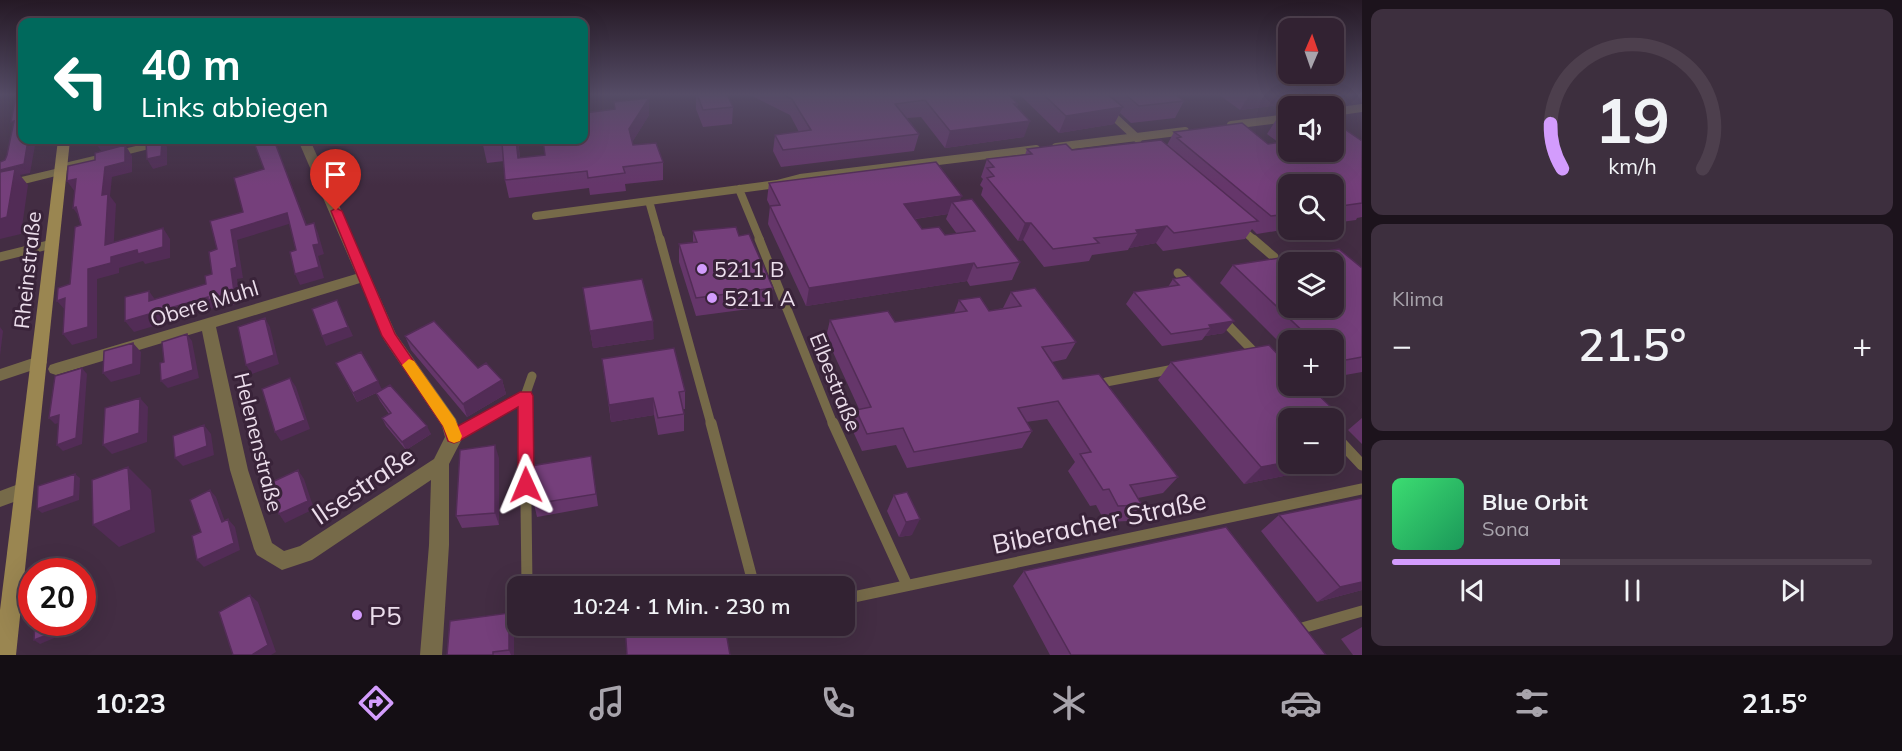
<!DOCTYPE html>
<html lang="de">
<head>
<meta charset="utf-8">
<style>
	body { margin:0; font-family:Mulish,sans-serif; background:#3d2f3e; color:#f1f3f6; height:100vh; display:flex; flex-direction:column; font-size:22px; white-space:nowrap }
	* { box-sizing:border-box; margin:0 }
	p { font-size:20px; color:#a8a4ac }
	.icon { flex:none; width:33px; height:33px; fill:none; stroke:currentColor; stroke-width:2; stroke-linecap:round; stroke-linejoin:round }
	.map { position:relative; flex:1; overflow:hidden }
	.drawer { display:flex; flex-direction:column; gap:9px; padding:9px; background:#1c131c; width:540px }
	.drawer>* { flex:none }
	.top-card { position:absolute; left:18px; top:18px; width:570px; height:126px; border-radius:12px; box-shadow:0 6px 24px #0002,0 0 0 2px #4d3f4d; background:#00695c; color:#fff; overflow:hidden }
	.needle { width:39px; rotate:2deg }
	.fabs { position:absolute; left:1278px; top:18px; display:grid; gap:12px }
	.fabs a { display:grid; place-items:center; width:66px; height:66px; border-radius:12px; background:#322232; box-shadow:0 6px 24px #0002,0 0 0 2px #4d3f4d; font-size:30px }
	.speed { position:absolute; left:18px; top:558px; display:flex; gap:12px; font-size:30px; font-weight:700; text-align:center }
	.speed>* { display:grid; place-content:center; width:78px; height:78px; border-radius:50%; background:#322232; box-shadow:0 6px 24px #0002,0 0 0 2px #4d3f4d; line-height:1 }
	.speed .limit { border:9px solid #d22; background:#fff; color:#111 }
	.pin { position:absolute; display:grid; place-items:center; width:51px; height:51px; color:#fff; margin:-62px -26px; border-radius:50% 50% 50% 0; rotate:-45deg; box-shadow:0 0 6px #0007 }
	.pin .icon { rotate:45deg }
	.me { position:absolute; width:66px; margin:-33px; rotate:359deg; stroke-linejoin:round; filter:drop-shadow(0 0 4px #0008) }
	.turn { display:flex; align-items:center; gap:21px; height:126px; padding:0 24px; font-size:27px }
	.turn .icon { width:78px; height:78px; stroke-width:2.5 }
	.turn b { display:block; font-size:42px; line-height:51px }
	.big { font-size:45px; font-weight:600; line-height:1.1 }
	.drawer .tile { flex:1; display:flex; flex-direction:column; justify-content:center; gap:9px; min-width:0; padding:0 21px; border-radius:12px; background:#3d2f3e }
	.drawer .dial { align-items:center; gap:0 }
	.dial svg { height:156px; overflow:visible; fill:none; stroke:#4d3f4d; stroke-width:7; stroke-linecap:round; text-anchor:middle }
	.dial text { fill:#f1f3f6; stroke:none }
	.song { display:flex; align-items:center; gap:18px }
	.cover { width:72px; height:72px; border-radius:9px; background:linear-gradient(135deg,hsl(140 70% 55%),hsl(150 70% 35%)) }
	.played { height:6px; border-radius:3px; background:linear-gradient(90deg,#d39cfd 35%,#4d3f4d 35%) }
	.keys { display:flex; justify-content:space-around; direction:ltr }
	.heat { display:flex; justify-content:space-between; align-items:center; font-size:33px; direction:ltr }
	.trip { position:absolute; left:507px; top:576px; width:348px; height:60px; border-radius:12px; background:#322232; box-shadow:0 6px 24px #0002,0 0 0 2px #4d3f4d; font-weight:600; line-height:60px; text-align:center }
	.tab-bar { display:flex; height:96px; justify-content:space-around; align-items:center; background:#140e14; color:#a8a4ac }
	.tab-bar .icon { width:42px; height:42px }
	.tab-bar .on { color:#d39cfd }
	.tab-bar b { font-size:27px; color:#f1f3f6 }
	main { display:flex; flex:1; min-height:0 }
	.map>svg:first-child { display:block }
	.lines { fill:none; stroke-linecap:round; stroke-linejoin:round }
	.service-far2 { stroke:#766a49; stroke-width:8 }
	.service-far1 { stroke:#766a49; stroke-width:9 }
	.service { stroke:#766a49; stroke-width:11 }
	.minor { fill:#766a49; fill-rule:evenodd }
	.secondary { fill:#9a8651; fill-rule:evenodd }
	.wall { fill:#65366a; fill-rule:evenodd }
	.shaded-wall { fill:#522c56 }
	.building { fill:#753f7b; stroke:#522c56; stroke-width:1.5; fill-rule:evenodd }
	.route { fill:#e11d48; stroke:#92132f; stroke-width:1.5 }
	.slow { fill:#f59e0b }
	.poi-dot { fill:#d39cfd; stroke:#392339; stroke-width:2 }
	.labels { text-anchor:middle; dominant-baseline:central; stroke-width:6; stroke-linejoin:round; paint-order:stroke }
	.poi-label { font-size:21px; fill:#ecdeec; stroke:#392339; text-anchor:start }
	.street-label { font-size:21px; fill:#ecdeec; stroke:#392339 }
	.near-street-label { font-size:26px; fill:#ecdeec; stroke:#392339 }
	.near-poi-label { font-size:26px; fill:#ecdeec; stroke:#392339; text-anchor:start }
</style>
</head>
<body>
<main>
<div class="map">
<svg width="1362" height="655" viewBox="0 0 1362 655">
	<rect width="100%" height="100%" fill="#432d43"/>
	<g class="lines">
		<!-- service-far2 -->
		<path class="service-far2" d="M1290,94L1309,106
			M1109,112L1138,139
			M1334,112L1362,108
			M1231,125L1288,118
			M1056,147L1185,131
			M739,189L760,240
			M649,201L660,240
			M536,216L777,184L800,178L1036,149
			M1239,227L1254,240"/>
		<!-- service-far1 -->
		<path class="service-far1" d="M660,239L711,424
			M759,239L833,424
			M1253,239L1274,257
			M0,257L52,244
			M1178,273L1191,286
			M1221,318L1257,355
			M1106,382L1174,369
			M476,424L525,396
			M525,424V396L532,376"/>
		<!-- service -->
		<path class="service" d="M525,423L527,586
			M711,423L754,586
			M833,423L907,585
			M1334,435L1362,465
			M454,437L479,423
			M844,599L1362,489
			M1295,630L1362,611"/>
		<!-- minor -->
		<path class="minor" d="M161,140H179L177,142L65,170L64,174L0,190V182L55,169L56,165Z
			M298,140H310L396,334L456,419L463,437L449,464V545L442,655H420L429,545L431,480L312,560L282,570L257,555L254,549L230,470L202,331L56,375L50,373L48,369L50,365L56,363L356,274ZM360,283L384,340L442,426L445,437L434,459L300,546L284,551L272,543L248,470L216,327Z
			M39,356L45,358L47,362L45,366L0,381V369Z
			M24,482L30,484L33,490L30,496L0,507V491Z"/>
		<!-- secondary -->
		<path class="secondary" d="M58,140H70L16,655H0V610Z"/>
	</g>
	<!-- wall -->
	<path class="wall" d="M696,94L733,107L732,124L703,127L696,109Z
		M748,94H1008L1018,104L1017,107L1024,137L945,148L921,117L907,118L919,134L914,151L781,167L773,151L775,135L799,132L790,115Z
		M1019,94H1175L1184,101L1175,118L1131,123L1120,113L1114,124L1059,133Z
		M1218,94H1286L1279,105L1240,110Z
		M1320,94H1362L1327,98Z
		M614,102L649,115L632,142L633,145L663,162V180L625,184L626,191L590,195L589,188L509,198L505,180L504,161L487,163L483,145V140H518L520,158L545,155L614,109Z
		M1288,115V152L1362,141V217L1357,218L1356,220L1334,223V184H1288V229L1257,234L1252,229L1245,239L1163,251L1156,243L1129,248L1128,250L1092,255L1089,261L1044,267L1023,240L1018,241L981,195L983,188L980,185L983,179L981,177L987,159L1025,155L1027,149L1072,150L1167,145L1174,132L1268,144L1278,142L1267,134L1278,117Z
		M769,183L960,200L1020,262L1012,280L970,286L967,281L806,306L768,224L770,206L767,200ZM948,214L946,219L957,234L945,235L922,229L915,219Z
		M693,231L739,236L773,288L771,306L696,316L679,262V244L693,242Z
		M1233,265L1362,268V372L1334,377V340H1288V351L1220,283Z
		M1173,279L1224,333L1205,336L1202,340L1162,346L1126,304L1134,292L1168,287Z
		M583,288L654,339L593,348Z
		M1011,292L1076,342L1066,359L1052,362L1063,379L1178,477L1163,493L1138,498L1142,505L1128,521L1105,522L1096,505L1090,506L1068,471L1075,462L1047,419L1026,422L1032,431L1022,448L907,468L896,445L862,451L851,427L856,410L859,409L826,337L830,320L895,322L954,313L959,300L989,311L1003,308Z
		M405,336L478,368L502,380L506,394L467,417L411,350Z
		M602,359L685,391V409H683L684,414V431L658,435L654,415L611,422Z
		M1171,362L1288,418L1323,468L1244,484L1158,380Z
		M336,363L382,389L431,434L406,450L386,426L382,418L389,414L380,401L376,393L357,402Z
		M1362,418V444L1348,430Z
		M591,456L598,506L537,517L534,504Z
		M499,458V525L462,528L456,516Z
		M894,495L912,535L899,537L887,511Z
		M1279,515L1362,590L1317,602L1261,531Z
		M1024,571L1326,655H1050L1013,586Z
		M509,613L514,624V655H447Z
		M1362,627V655H1353L1341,639Z"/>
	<!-- shaded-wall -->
	<path class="shaded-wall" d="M1250,94H1286L1279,105L1240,110Z
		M649,98V115L630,146L629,129Z
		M1123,107L1114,124L1059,133L1066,116Z
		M1030,121L1024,137L945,148L950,131Z
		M28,140H36L30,173L20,175L28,185L21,234L0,239V170Z
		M101,140H133L132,144L126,146L132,156V172L112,177L110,196L116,204L113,256L105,245L102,195L105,167L102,152L94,141Z
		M162,140H163L167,147V165L153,169L147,159Z
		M274,140L311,235L306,225Z
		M516,140H518L522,176L518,158Z
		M76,179L75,192L67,181Z
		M962,196L957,208L952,202L948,214L899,221L904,204Z
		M76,207L81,219L73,208Z
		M287,213L292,223L237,240L243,278L237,279L240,303L215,310L214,308L134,332L125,321L208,297L231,230Z
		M314,223L318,233L324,254L318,256L324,278L300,285L295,274L313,245Z
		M1025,223H1031L1023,240L1018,241Z
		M1167,226L1156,243L1129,248L1138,233L1136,230Z
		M163,228L170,239V258L145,264L143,261L119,268V273L97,279V338L72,345L63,334L88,269Z
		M974,263L967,281L806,306L809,288Z
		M149,291L156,301H149Z
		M65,298L66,311L57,301Z
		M337,300L353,336L326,346L322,336Z
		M265,318L270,327L279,364L252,374L246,365Z
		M653,321L654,339L593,348L590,331Z
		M1234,321L1224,333L1205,336L1211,328L1209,325Z
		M0,327L3,331L0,356Z
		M187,334L192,341L199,378L168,388L161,381Z
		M133,343L141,352L140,374L111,382L103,373Z
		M82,368L87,374L82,444L63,451L57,445Z
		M290,378L296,387L310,429L281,441L275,432Z
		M502,380L506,394L467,417L463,404Z
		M378,381L382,390L357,402L353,393Z
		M140,398L148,407L147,442L112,454L103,445Z
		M653,398L654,415L611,422L609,405Z
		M1332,408L1320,418H1301L1306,413Z
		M59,415L65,421L55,424L49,418Z
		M204,425L211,434L214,455L183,466L175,458Z
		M427,426L431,434L406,450L402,442Z
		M495,445L499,458V525L495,513Z
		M1342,451L1334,458V453Z
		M1288,462V464H1328L1323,468L1244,484L1261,467Z
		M128,467L151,490L155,532L119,547L93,525Z
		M298,470L304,479L314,509L285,523L279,514Z
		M75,474L80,478L79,500L42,513L37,509Z
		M210,490L216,497L228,530L222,522Z
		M228,519L235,527L240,550L204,567L197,560Z
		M920,519L912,535L899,537L906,522Z
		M1362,582V590L1317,602L1340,587Z
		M250,595L258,602L276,652L271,655H252Z
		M509,613L514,624V655H511L509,650Z
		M66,622H72L71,631L40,644L34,640Z"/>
	<!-- building -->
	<path class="building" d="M16,94H22V140H28L24,164L0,170V162L5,160L7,155L14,121L11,122Z
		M697,94H727L733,107L703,110Z
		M782,94H816L818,95L817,94H1008L1018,104H1014L1030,121L950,131L925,100L895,104L919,134L783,150L775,135L811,130L792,99Z
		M1043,94H1107L1123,107L1066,116Z
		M1125,94H1175L1184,101L1139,106Z
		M649,98L629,129L633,145L656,143L663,162L623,167L625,173L588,178L587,171L505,180L502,143L483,145V140H516L518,158L545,155L543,140H584V113L615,109L614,102Z
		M1288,115V124L1278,117Z
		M1334,122L1362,141V203L1334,207V184H1288V214L1271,216L1177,138L1181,137L1174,132L1242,123L1268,144L1288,141V152H1334Z
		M155,140H162L161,156L147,159L146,142Z
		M253,140H274L306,225L314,223L319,244L313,245L319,267L295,274L290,252L296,250L287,213L231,230L237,267L231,269L234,292L208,300V297L125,321V297L149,291V301L206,284L205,276L212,274L209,252L217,249L210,221L243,212L234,178L264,169Z
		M1161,140L1258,221L1174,233L1167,226L1136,230L1138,233L1094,238L1099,243L1053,249L1031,223H1025L987,178L994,176L987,168L994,167L987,159L1032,154L1027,149L1066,144L1072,150Z
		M125,145V162L105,167L102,195L108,194L105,245L163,228V247L138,254L137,250L111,257V263L88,269V327L63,334L65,298L57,301L58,288L70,284L75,227L81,225L76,207L73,208L76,179L67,181L68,166L95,160V153Z
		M936,162L962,196L904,204L922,229L939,227L945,235L975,231L952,202L972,199L1020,262L977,268L974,263L809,288L770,206L780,205L769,183Z
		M15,169L7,217L0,219V172Z
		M736,227L739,236L749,234L773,288L696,298L679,244L697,242L693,231Z
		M1339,249L1362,268V357L1335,362L1334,361V340H1312L1233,265ZM1288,262H1334V308H1288Z
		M1189,276L1234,321L1209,325L1211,328L1171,334L1134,292L1179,285L1173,279Z
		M642,279L653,321L590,331L583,288Z
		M1035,288L1076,342L1042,347L1063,379L1099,374L1178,477L1130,485L1142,505L1118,506L1109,489L1103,490L1080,454L1091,452L1058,401L1018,408L1032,431L914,452L903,428L867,434L856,410L871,407L830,320L888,311L895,322L967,311L959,300L980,297L989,311L1021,306L1011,292Z
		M337,300L348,327L322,336L312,309Z
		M265,318L274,355L246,365L238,327Z
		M434,321L478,368L486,363L502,380L463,404L405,336Z
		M187,334L193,370L161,381L160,363L164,362L162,342Z
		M133,343V364L103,373L104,351Z
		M1269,345L1288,365V386H1309L1332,408L1306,413L1311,418H1288V462L1261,467L1171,362Z
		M674,348L685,391L679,392L684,414L658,418L653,398L609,405L602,359Z
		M361,352L378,381L353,393L336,363Z
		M82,368L76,438L57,445L59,415L49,418L55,376Z
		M290,378L305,420L275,432L262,389Z
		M390,385L427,426L402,442L382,418L391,413L376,393Z
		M140,398L139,433L103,445L105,408Z
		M204,425L207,446L175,458L173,436Z
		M1334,442L1342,451L1334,453Z
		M495,445V513L456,516L460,450Z
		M591,456L596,494L534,504L531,466Z
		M128,467L131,510L93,525L92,480Z
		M298,470L308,501L279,514L270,483Z
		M75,474L74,496L37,509L38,486Z
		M210,490L222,522L228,519L234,543L197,560L192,536L201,532L190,500Z
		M907,492L920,519L906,522L894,495Z
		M1362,498V582L1340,587L1279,515Z
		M1226,527L1326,655H1071L1024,571Z
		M69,568V572H61Z
		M250,595L268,645L252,655H233L219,612Z
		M509,613V650L493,652V655H447L450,621Z
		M35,622H66L65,628L34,640Z
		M625,626H725L730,655H627Z"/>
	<!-- sky -->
	<linearGradient id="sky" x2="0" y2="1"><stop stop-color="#251925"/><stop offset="0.51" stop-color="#554c66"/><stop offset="1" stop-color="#554c66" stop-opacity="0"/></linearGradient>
	<rect width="1362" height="185" fill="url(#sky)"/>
	<!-- route -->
	<path class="route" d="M336,208L342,211L395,334L458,426L520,392H531L533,396L534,485L532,490L526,492L520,490L518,485V407L459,441L454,443L448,441L443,426L382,336L331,211Z"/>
	<!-- slow -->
	<path class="slow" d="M409,359L414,361L455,419L462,436L460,441L454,443L449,441L443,426L402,365Z"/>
	<!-- markers -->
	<g class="poi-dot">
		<circle cx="702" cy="269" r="6"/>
		<circle cx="712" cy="298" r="6"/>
		<circle cx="357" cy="615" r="6"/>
	</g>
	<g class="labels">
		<!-- poi labels -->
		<g class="poi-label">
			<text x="714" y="269">5211 B</text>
			<text x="724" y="298">5211 A</text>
		</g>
		<!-- street labels -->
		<g class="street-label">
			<text transform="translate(27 270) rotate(-84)">Rheinstraße</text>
			<text transform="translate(204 303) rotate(-17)">Obere Muhl</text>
			<text transform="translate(836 382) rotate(68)">Elbestraße</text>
			<text transform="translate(259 442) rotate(76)">Helenenstraße</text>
		</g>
		<!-- near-street labels -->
		<g class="near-street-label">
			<text transform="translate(363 485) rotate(-34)">Ilsestraße</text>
			<text transform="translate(1099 522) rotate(-12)">Biberacher Straße</text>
		</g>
		<!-- near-poi labels -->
		<g class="near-poi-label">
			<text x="369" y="615">P5</text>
		</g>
	</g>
</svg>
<div class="fabs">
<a><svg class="needle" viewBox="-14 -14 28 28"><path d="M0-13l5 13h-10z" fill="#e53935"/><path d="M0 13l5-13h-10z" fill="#a8a4ac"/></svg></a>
<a><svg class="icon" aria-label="sound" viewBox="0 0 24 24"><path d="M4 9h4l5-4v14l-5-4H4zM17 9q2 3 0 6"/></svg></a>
<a><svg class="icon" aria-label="search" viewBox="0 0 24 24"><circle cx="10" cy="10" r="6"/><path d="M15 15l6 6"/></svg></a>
<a><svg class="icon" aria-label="layers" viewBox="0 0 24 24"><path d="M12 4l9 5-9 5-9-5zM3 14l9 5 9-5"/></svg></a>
<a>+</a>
<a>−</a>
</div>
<div class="speed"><div class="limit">20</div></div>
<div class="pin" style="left:336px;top:211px;background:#d93025"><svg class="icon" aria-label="arrive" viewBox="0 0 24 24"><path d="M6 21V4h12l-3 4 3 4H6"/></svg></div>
<svg class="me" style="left:526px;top:485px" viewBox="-20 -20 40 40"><path d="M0-17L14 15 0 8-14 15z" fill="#e11d48" stroke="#fff" stroke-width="4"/></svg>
<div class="trip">10:24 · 1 Min. · 230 m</div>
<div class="top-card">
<div class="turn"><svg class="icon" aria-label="left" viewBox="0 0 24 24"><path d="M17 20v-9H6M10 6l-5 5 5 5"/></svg><div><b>40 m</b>Links abbiegen</div></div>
</div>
</div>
<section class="drawer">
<div class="tile dial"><svg viewBox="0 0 100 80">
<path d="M14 69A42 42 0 1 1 86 69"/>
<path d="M14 69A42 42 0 0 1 8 46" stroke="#d39cfd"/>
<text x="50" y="56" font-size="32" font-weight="700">19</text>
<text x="50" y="72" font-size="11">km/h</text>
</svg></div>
<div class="tile"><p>Klima</p>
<div class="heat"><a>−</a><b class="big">21.5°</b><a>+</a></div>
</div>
<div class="tile">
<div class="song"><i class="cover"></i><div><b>Blue Orbit</b><p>Sona</p></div></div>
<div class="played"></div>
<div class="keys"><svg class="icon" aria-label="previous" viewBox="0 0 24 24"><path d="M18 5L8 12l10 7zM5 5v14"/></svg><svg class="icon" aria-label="pause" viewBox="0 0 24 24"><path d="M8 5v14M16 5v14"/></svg><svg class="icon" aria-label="next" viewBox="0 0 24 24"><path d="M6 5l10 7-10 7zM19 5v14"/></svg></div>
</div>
</section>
</main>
<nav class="tab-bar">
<b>10:23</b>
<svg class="icon on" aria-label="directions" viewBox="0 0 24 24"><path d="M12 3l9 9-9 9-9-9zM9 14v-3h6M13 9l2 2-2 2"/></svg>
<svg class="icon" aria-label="music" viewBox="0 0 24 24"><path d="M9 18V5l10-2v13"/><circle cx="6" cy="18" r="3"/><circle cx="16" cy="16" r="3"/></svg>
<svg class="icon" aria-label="phone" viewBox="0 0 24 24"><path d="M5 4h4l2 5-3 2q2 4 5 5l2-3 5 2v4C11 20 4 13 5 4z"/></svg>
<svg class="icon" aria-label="climate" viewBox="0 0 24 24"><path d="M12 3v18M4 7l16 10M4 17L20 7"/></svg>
<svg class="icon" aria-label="car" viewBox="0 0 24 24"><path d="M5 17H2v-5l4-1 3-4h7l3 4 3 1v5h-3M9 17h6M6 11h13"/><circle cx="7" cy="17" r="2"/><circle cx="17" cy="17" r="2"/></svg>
<svg class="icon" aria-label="filters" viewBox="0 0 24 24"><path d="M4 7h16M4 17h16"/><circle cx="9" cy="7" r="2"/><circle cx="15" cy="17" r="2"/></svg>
<b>21.5°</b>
</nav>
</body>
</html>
